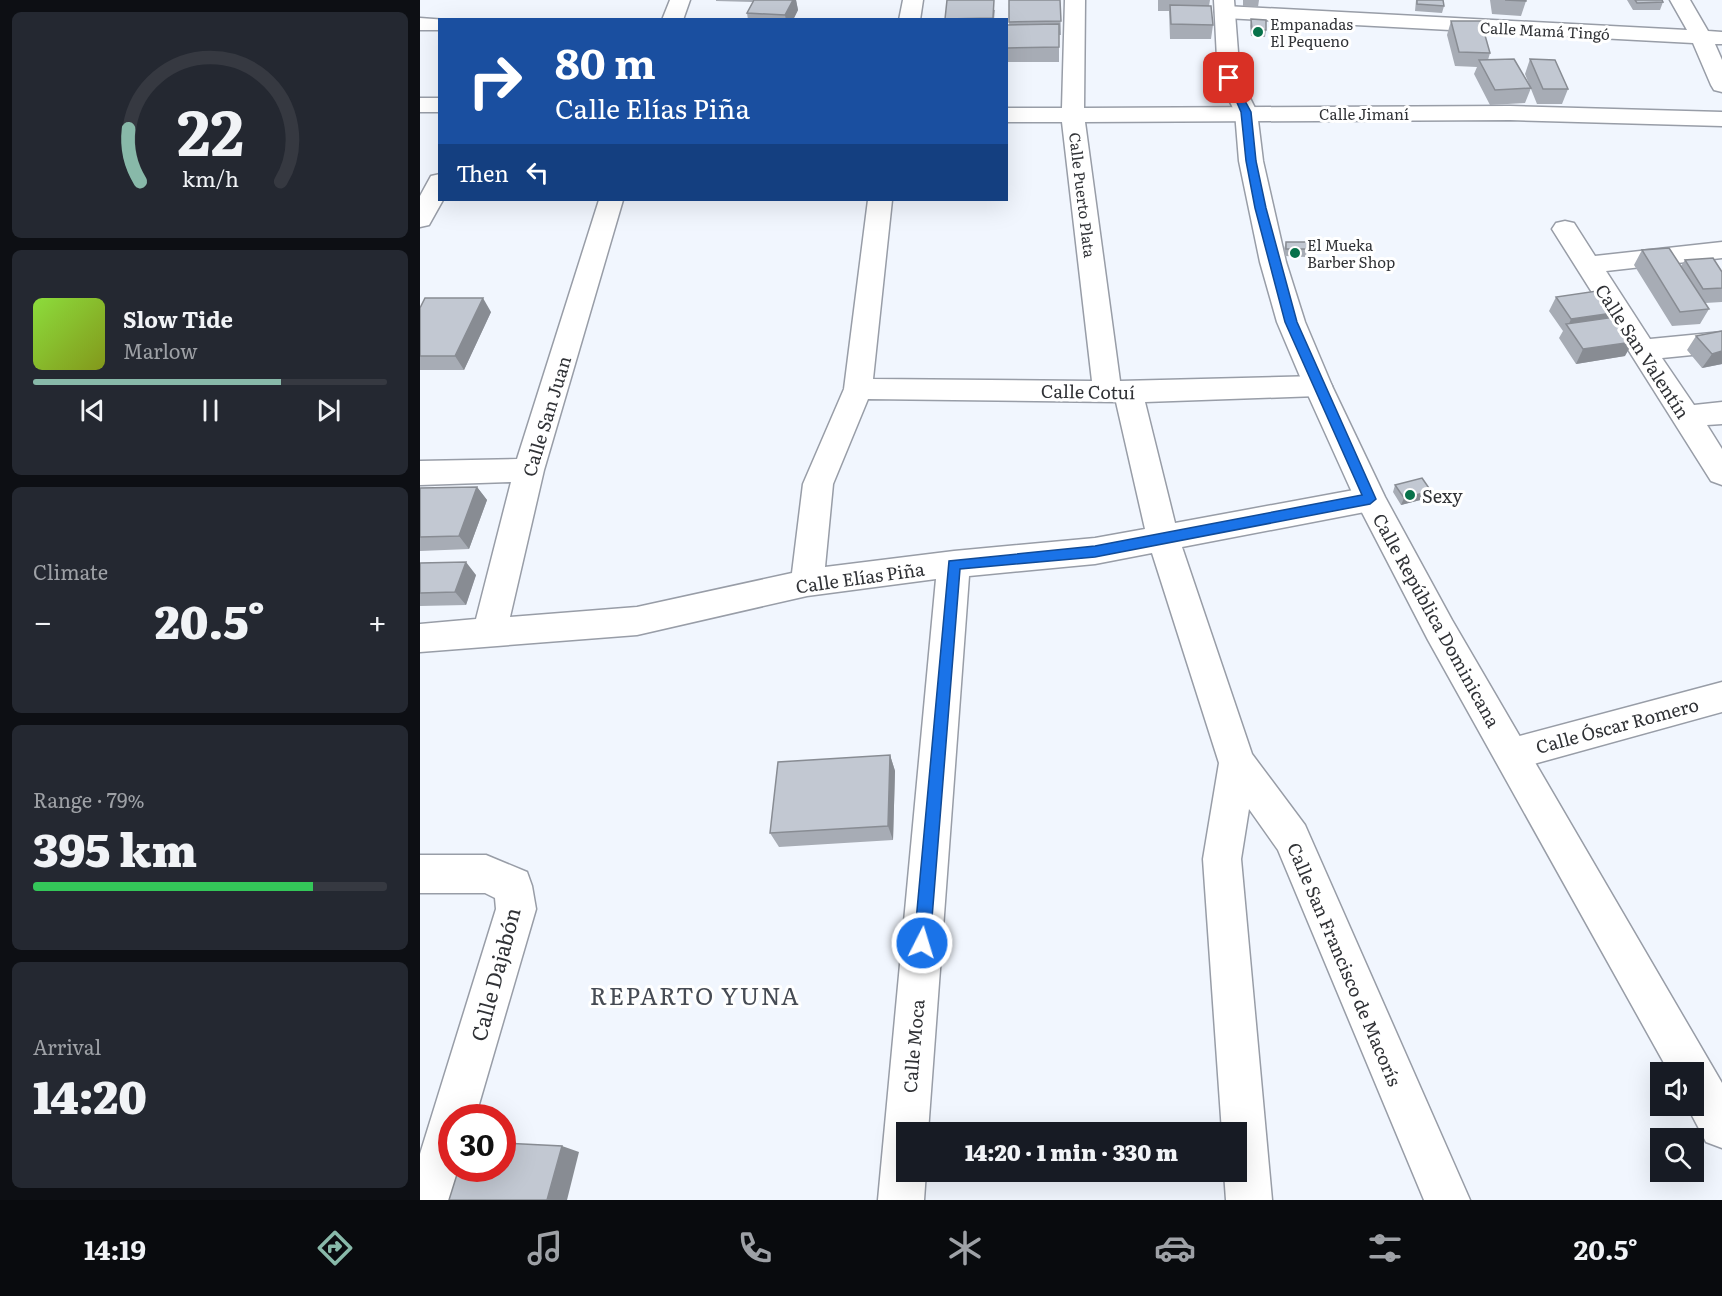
<!DOCTYPE html>
<html lang="en">
<head>
<meta charset="utf-8">
<style>
	body { margin:0; font-family:Literata,serif; background:#242831; color:#f1f3f6; height:100vh; display:flex; flex-direction:column; font-size:22px; white-space:nowrap }
	* { box-sizing:border-box; margin:0 }
	p { font-size:20px; color:#9ea1a6 }
	.icon { flex:none; width:33px; height:33px; fill:none; stroke:currentColor; stroke-width:2; stroke-linecap:round; stroke-linejoin:round }
	.map { position:relative; flex:1; overflow:hidden }
	.side { display:flex; flex-direction:column; gap:12px; padding:12px; background:#0d0f14; width:420px }
	.side>* { flex:none }
	.guide { position:absolute; left:18px; top:18px; width:570px; height:183px; border-radius:0px; box-shadow:0 6px 24px #0002; background:#1a4fa0; color:#fff; overflow:hidden }
	.tools { position:absolute; left:1230px; top:1062px; display:grid; gap:12px }
	.tools a { display:grid; place-items:center; width:54px; height:54px; border-radius:0px; background:#171b24; box-shadow:0 6px 24px #0002; font-size:30px }
	.speed { position:absolute; left:18px; top:1104px; display:flex; gap:12px; font-size:30px; font-weight:700; text-align:center }
	.speed>* { display:grid; place-content:center; width:78px; height:78px; border-radius:50%; background:#171b24; box-shadow:0 6px 24px #0002; line-height:1 }
	.speed .limit { border:9px solid #d22; background:#fff; color:#111 }
	.pin { position:absolute; display:grid; place-items:center; width:51px; height:51px; color:#fff; margin:-26px; border-radius:12px; box-shadow:0 3px 9px #0006 }
	.me { position:absolute; width:66px; margin:-33px; rotate:5deg; stroke-linejoin:round; filter:drop-shadow(0 0 4px #0008) }
	.turn { display:flex; align-items:center; gap:21px; height:126px; padding:0 18px; font-size:27px }
	.turn .icon { width:78px; height:78px; stroke-width:2.5 }
	.turn b { display:block; font-size:42px; line-height:51px }
	.then { display:flex; align-items:center; height:57px; padding:0 18px; background:#0003; gap:12px; font-size:22px }
	.big { font-size:45px; font-weight:800; line-height:1.1 }
	.side .widget { flex:1; display:flex; flex-direction:column; justify-content:center; gap:9px; min-width:0; padding:0 21px; border-radius:9px; background:#242831 }
	.side .dial { align-items:center; gap:0 }
	.dial svg { height:156px; overflow:visible; fill:none; stroke:#363941; stroke-width:7; stroke-linecap:round; text-anchor:middle }
	.dial text { fill:#f1f3f6; stroke:none }
	.song { display:flex; align-items:center; gap:18px }
	.cover { width:72px; height:72px; border-radius:9px; background:linear-gradient(135deg,hsl(90 70% 55%),hsl(70 70% 35%)) }
	.played { height:6px; border-radius:3px; background:linear-gradient(90deg,#88b9a9 70%,#363941 70%) }
	.keys { display:flex; justify-content:space-around; direction:ltr }
	.heat { display:flex; justify-content:space-between; align-items:center; font-size:33px; direction:ltr }
	.charge { height:9px; border-radius:4px; background:linear-gradient(90deg,#34c759 79%,#363941 0) }
	.trip { position:absolute; left:476px; top:1122px; width:351px; height:60px; border-radius:0px; background:#171b24; box-shadow:0 6px 24px #0002; font-weight:800; line-height:60px; text-align:center }
	.dock { display:flex; height:96px; justify-content:space-around; align-items:center; background:#090b0e; color:#9ea1a6 }
	.dock .icon { width:42px; height:42px }
	.dock .current { color:#88b9a9 }
	.dock b { font-size:27px; color:#f1f3f6 }
	main { display:flex; flex:1; min-height:0 }
	.map>svg:first-child { display:block }
	.lines { fill:none; stroke-linecap:round; stroke-linejoin:round }
	.minor-casing { stroke:#989da7; stroke-width:3 }
	.tertiary-casing { stroke:#989da7; stroke-width:3 }
	.minor { fill:#fff; fill-rule:evenodd }
	.tertiary { fill:#fff; fill-rule:evenodd }
	.wall { fill:#a7acb5 }
	.shaded-wall { fill:#888c93 }
	.building { fill:#c2c8d2; stroke:#888c93; stroke-width:1.5 }
	.route { fill:#1a73e8; stroke:#114b97; stroke-width:1.5 }
	.poi-dot { fill:#08724a; stroke:#fff; stroke-width:2 }
	.labels { text-anchor:middle; dominant-baseline:central; stroke-width:6; stroke-linejoin:round; paint-order:stroke }
	.far-poi-label { font-size:15px; fill:#303236; stroke:#fff; text-anchor:start }
	.far-street-label { font-size:15px; fill:#303236; stroke:#fff }
	.street-label { font-size:18px; fill:#303236; stroke:#fff }
	.poi-label { font-size:18px; fill:#303236; stroke:#fff; text-anchor:start }
	.near-street-label { font-size:21px; fill:#303236; stroke:#fff }
	.near-neighbourhood-label { font-size:24px; letter-spacing:1.5px; fill:#464b54; stroke:#fff }
</style>
</head>
<body>
<main>
<section class="side">
<div class="widget dial"><svg viewBox="0 0 100 80">
<path d="M14 69A42 42 0 1 1 86 69"/>
<path d="M14 69A42 42 0 0 1 8 42" stroke="#88b9a9"/>
<text x="50" y="56" font-size="32" font-weight="700">22</text>
<text x="50" y="72" font-size="11">km/h</text>
</svg></div>
<div class="widget">
<div class="song"><i class="cover"></i><div><b>Slow Tide</b><p>Marlow</p></div></div>
<div class="played"></div>
<div class="keys"><svg class="icon" aria-label="previous" viewBox="0 0 24 24"><path d="M18 5L8 12l10 7zM5 5v14"/></svg><svg class="icon" aria-label="pause" viewBox="0 0 24 24"><path d="M8 5v14M16 5v14"/></svg><svg class="icon" aria-label="next" viewBox="0 0 24 24"><path d="M6 5l10 7-10 7zM19 5v14"/></svg></div>
</div>
<div class="widget"><p>Climate</p>
<div class="heat"><a>−</a><b class="big">20.5°</b><a>+</a></div>
</div>
<div class="widget"><p>Range · 79%</p><b class="big">395 km</b><div class="charge"></div></div>
<div class="widget"><p>Arrival</p><b class="big">14:20</b></div>
</section>
<div class="map">
<svg width="1302" height="1200" viewBox="0 0 1302 1200">
	<rect width="100%" height="100%" fill="#f1f6fe"/>
	<g class="lines">
		<defs>
			<path id="minor" d="M250,0H270L263,20H242Z
				M483,0H503L500,20H479Z
				M645,0H665L664,108L1090,106L1302,112V126L1090,120L665,122L700,381L898,376L908,379L912,386L908,393L898,396L725,402L755,523L950,487L961,491L965,499L961,507L950,511L762,547L832,754L885,825L1050,1200H1004L858,850L829,809L821,859L852,1200H806L804,1172H816V1132H802L783,859L799,763L732,553L675,564L549,576L508,1132H486V1172H506L504,1200H458L516,579L387,596L217,635L0,652V624L56,619L91,482L0,485V461L97,459L179,200H203L124,470L90,617L217,607L372,573L383,484L424,389L448,200H472L453,379L672,381L642,122H586V108H642ZM448,399L696,402L725,529L675,538L534,551L405,567L413,484Z
				M1250,0H1270L1288,31L1302,32V44H1295L1302,60V92L1294,90L1291,85L1273,43L805,18L798,16L795,12L798,8L805,6L1267,30Z
				M0,18L27,20H20V30H0Z
				M0,98H20V112H0Z
				M20,174V200H23L9,225L0,227V196L11,176Z
				M1145,221L1154,223L1175,256L1302,242V258L1186,271L1230,339L1302,332V352L1242,358L1274,405L1302,402V424L1287,425L1302,449V485L1291,481L1132,229L1136,223Z
				M1302,682V712L1092,770L1079,766L1074,754L1079,742L1092,738Z
				M0,855H66L107,872L112,886L116,909L55,1118H32V1168H40L31,1200H0V1154L76,909L75,898L65,893H0Z"/>
			<path id="tertiary" d="M794,0H814L820,78L837,112L843,161L866,262L885,322L912,386L965,497L1032,620L1302,1083V1148L1286,1142L1267,1106H1274V1072H1249L1008,640L935,499L884,386L857,322L840,262L819,161L815,112L798,78Z"/>
		</defs>
		<!-- minor casing -->
		<use href="#minor" class="minor-casing"/>
		<!-- tertiary casing -->
		<use href="#tertiary" class="tertiary-casing"/>
		<!-- minor -->
		<use href="#minor" class="minor"/>
		<!-- tertiary -->
		<use href="#tertiary" class="tertiary"/>
	</g>
	<!-- wall -->
	<path class="wall" d="M296,0H376L378,10L373,20H328L327,13L333,2L296,1Z
		M527,0L575,10L574,20H525Z
		M589,0H640L641,35H639V62H587V48L589,25Z
		M738,0H790L789,6L793,25L791,39H750L749,11H738Z
		M823,0H839L838,7L823,6Z
		M996,0H1023L1024,6L1022,13L995,11Z
		M1070,0H1106V1L1101,16L1072,14Z
		M1207,0H1242L1243,2L1240,10H1213Z
		M831,19L846,30L845,37L831,36L830,26Z
		M1031,21L1070,53L1068,60L1111,88L1105,103L1070,105L1054,74L1057,67L1035,66L1027,35Z
		M1110,59L1148,89L1142,104H1117L1105,74Z
		M866,242L888,249L886,257L865,256L864,249Z
		M1222,250L1261,266L1265,260L1302,272V302L1285,303L1289,309L1280,324L1252,326L1214,265Z
		M1136,297L1190,317L1205,356L1156,364L1139,338L1143,331L1129,311Z
		M0,308L71,312L44,370H0Z
		M1276,336L1302,364L1282,368L1267,350Z
		M975,485L1008,498L981,505L973,492Z
		M57,487L67,500L49,549L0,551V488Z
		M0,563L56,575L46,605L0,606Z
		M470,755L475,771L473,840L359,847L350,833Z"/>
	<!-- shaded-wall -->
	<path class="shaded-wall" d="M373,0H376L378,10L373,20H366L365,15Z
		M63,298L71,312L44,370L35,356Z
		M1193,313L1185,327L1148,326L1151,319Z
		M1213,342L1205,356L1156,364L1163,349Z
		M1302,351V364L1282,368L1292,354Z
		M57,487L67,500L49,549L39,536Z
		M1011,491L1008,498L981,505L984,498Z
		M46,562L56,575L46,605L35,592Z
		M470,755L475,771L473,840L468,826Z
		M142,1146L159,1152L147,1200H127Z"/>
	<!-- building -->
	<path class="building" d="M334,0H373L365,15L327,13Z
		M527,0H574L573,18L525,19Z
		M589,0H640L641,21L589,22Z
		M997,0H1023L1024,6L997,4Z
		M1085,0H1106V1Z
		M1215,0H1242L1243,2L1217,3Z
		M750,5L791,6L793,25L751,24Z
		M831,19L846,20V30L832,29Z
		M1031,21H1061L1070,53L1039,52Z
		M639,24V47L587,48V25Z
		M1094,59L1111,88L1075,90L1059,60Z
		M1110,59L1135,60L1148,89H1123Z
		M866,242H887L888,249H866Z
		M1249,248L1289,309L1260,312L1222,250Z
		M1293,258L1302,272V288L1283,289L1265,260Z
		M1177,291L1193,313L1151,319L1136,297Z
		M5,298H63L35,356H0V308Z
		M1195,317L1213,342L1163,349L1146,324Z
		M1302,331V351L1292,354L1276,336Z
		M1002,478L1011,491L984,498L975,485Z
		M57,487L39,536L0,537V488Z
		M46,562L35,592L0,593V563Z
		M470,755L468,826L350,833L358,762Z
		M82,1143L142,1146L127,1200H29L39,1168H82Z"/>
	<!-- route -->
	<path class="route" d="M806,77H812L831,112L836,161L846,208L877,322L956,499L950,504L675,557L540,569L510,943L508,949L502,952L496,949L494,943L529,561L675,546L942,495L865,322L835,208L826,161L821,112Z"/>
	<!-- markers -->
	<g class="poi-dot">
		<circle cx="838" cy="32" r="6"/>
		<circle cx="875" cy="253" r="6"/>
		<circle cx="990" cy="495" r="6"/>
	</g>
	<g class="labels">
		<!-- far-poi labels -->
		<g class="far-poi-label">
			<text x="850" y="23">Empanadas<tspan x="850" dy="17">El Pequeno</tspan></text>
			<text x="887" y="244">El Mueka<tspan x="887" dy="17">Barber Shop</tspan></text>
		</g>
		<!-- far-street labels -->
		<g class="far-street-label">
			<text transform="translate(1125 30) rotate(3)">Calle Mamá Tingó</text>
			<text x="944" y="113">Calle Jimaní</text>
			<text transform="translate(663 195) rotate(83)">Calle Puerto Plata</text>
		</g>
		<!-- street labels -->
		<g class="street-label">
			<text transform="translate(1223 351) rotate(57)">Calle San Valentín</text>
			<text transform="translate(668 391) rotate(1)">Calle Cotuí</text>
			<text transform="translate(126 416) rotate(-73)">Calle San Juan</text>
			<text transform="translate(440 577) rotate(-8)">Calle Elías Piña</text>
			<text transform="translate(1017 620) rotate(61)">Calle República Dominicana</text>
			<text transform="translate(1197 725) rotate(-15)">Calle Óscar Romero</text>
			<text transform="translate(925 964) rotate(67)">Calle San Francisco de Macorís</text>
			<text transform="translate(493 1046) rotate(-85)">Calle Moca</text>
		</g>
		<!-- poi labels -->
		<g class="poi-label">
			<text x="1002" y="495">Sexy</text>
		</g>
		<!-- near-street labels -->
		<g class="near-street-label">
			<text transform="translate(74 974) rotate(-75)">Calle Dajabón</text>
		</g>
		<!-- near-neighbourhood labels -->
		<g class="near-neighbourhood-label">
			<text x="275" y="994">REPARTO YUNA</text>
		</g>
	</g>
</svg>
<div class="tools">
<a><svg class="icon" aria-label="sound" viewBox="0 0 24 24"><path d="M4 9h4l5-4v14l-5-4H4zM17 9q2 3 0 6"/></svg></a>
<a><svg class="icon" aria-label="search" viewBox="0 0 24 24"><circle cx="10" cy="10" r="6"/><path d="M15 15l6 6"/></svg></a>
</div>
<div class="speed"><div class="limit">30</div></div>
<div class="pin" style="left:809px;top:78px;background:#d93025"><svg class="icon" aria-label="arrive" viewBox="0 0 24 24"><path d="M6 21V4h12l-3 4 3 4H6"/></svg></div>
<svg class="me" style="left:502px;top:943px" viewBox="-20 -20 40 40"><circle r="17" fill="#1a73e8" stroke="#fff" stroke-width="3"/><path d="M0-11L8 9 0 5-8 9z" fill="#fff"/></svg>
<div class="trip">14:20 · 1 min · 330 m</div>
<div class="guide">
<div class="turn"><svg class="icon" aria-label="right" viewBox="0 0 24 24"><path d="M7 20v-9h11M14 6l5 5-5 5"/></svg><div><b>80 m</b>Calle Elías Piña</div></div>
<div class="then">Then<svg class="icon" aria-label="left" viewBox="0 0 24 24"><path d="M17 20v-9H6M10 6l-5 5 5 5"/></svg></div>
</div>
</div>
</main>
<nav class="dock">
<b>14:19</b>
<svg class="icon current" aria-label="directions" viewBox="0 0 24 24"><path d="M12 3l9 9-9 9-9-9zM9 14v-3h6M13 9l2 2-2 2"/></svg>
<svg class="icon" aria-label="music" viewBox="0 0 24 24"><path d="M9 18V5l10-2v13"/><circle cx="6" cy="18" r="3"/><circle cx="16" cy="16" r="3"/></svg>
<svg class="icon" aria-label="phone" viewBox="0 0 24 24"><path d="M5 4h4l2 5-3 2q2 4 5 5l2-3 5 2v4C11 20 4 13 5 4z"/></svg>
<svg class="icon" aria-label="climate" viewBox="0 0 24 24"><path d="M12 3v18M4 7l16 10M4 17L20 7"/></svg>
<svg class="icon" aria-label="car" viewBox="0 0 24 24"><path d="M5 17H2v-5l4-1 3-4h7l3 4 3 1v5h-3M9 17h6M6 11h13"/><circle cx="7" cy="17" r="2"/><circle cx="17" cy="17" r="2"/></svg>
<svg class="icon" aria-label="filters" viewBox="0 0 24 24"><path d="M4 7h16M4 17h16"/><circle cx="9" cy="7" r="2"/><circle cx="15" cy="17" r="2"/></svg>
<b>20.5°</b>
</nav>
</body>
</html>
